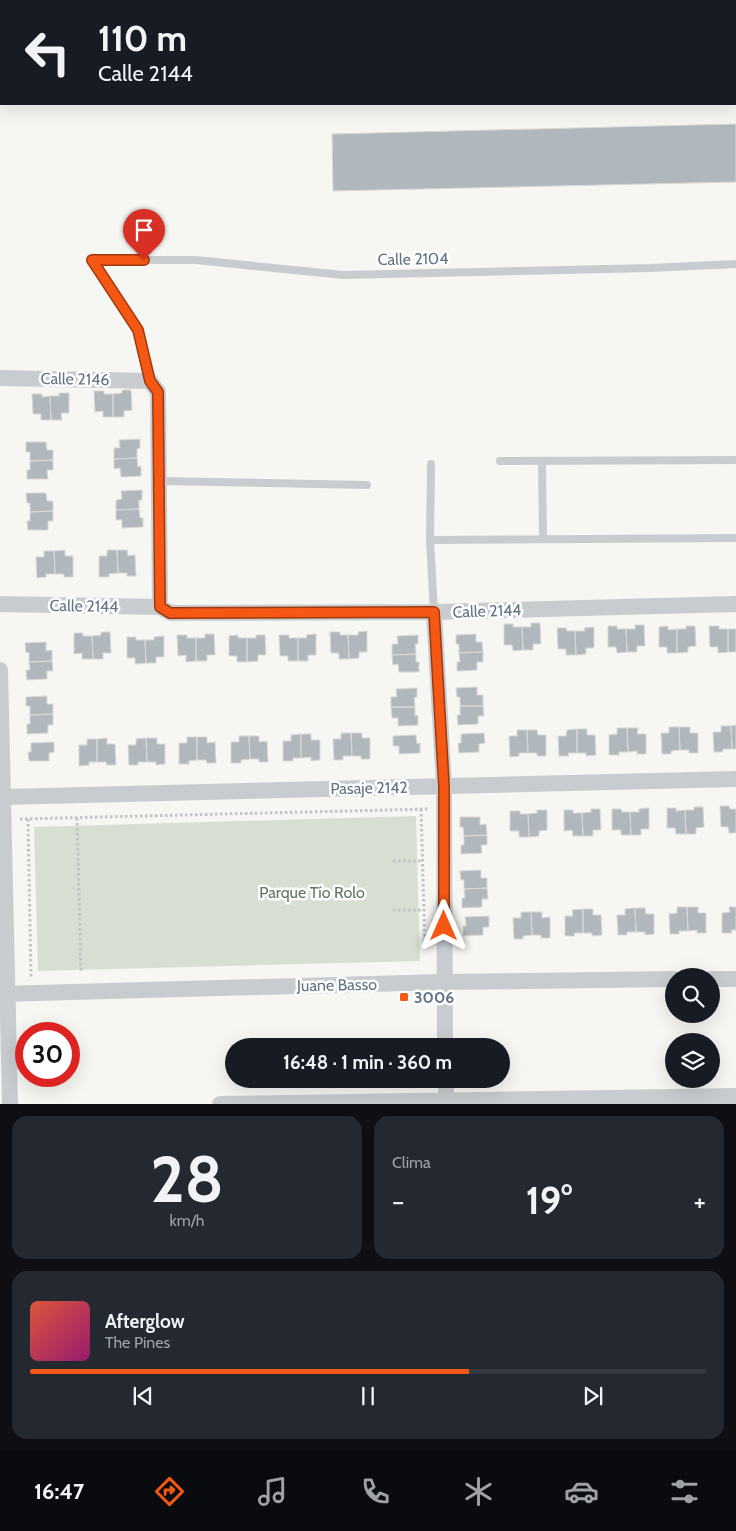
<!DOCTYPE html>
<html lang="es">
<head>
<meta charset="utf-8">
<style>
	body { margin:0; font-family:Cabin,sans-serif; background:#242831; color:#f1f3f6; height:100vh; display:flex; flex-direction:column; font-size:19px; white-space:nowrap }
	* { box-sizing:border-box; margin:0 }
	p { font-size:16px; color:#9ea1a6 }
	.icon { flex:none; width:28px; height:28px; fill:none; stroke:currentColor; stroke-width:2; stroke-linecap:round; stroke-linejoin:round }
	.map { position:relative; height:1104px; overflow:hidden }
	.details { display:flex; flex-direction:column; gap:12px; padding:12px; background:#0d0f14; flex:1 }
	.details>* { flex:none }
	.hud { position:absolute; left:0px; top:0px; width:736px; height:105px; box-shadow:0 5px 20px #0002; background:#171b24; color:#f1f3f6; overflow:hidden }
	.tools { position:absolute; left:665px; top:968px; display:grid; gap:10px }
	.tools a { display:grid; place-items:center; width:55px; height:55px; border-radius:50%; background:#171b24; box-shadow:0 5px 20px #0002; font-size:25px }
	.speed { position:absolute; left:15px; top:1022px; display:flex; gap:10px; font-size:25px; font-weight:700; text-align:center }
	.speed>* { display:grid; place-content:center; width:65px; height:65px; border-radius:50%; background:#171b24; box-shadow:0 5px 20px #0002; line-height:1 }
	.speed .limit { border:8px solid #d22; background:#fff; color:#111 }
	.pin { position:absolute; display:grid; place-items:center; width:42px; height:42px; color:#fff; margin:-51px -21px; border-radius:50% 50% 50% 0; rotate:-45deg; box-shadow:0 0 5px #0007 }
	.pin .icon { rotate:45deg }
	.me { position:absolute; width:55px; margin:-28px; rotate:0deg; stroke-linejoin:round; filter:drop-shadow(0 0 4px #0008) }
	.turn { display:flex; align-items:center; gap:18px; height:105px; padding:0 15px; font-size:22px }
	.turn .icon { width:65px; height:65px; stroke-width:2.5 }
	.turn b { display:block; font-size:35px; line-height:42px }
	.big { font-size:38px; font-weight:800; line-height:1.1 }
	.details .tile { flex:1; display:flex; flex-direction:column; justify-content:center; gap:8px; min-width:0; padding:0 18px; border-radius:15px; background:#242831 }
	.details .dial { align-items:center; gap:0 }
	.dial b { font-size:65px; line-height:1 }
	.song { display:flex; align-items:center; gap:15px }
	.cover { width:60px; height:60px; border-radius:8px; background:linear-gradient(135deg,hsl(10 70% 55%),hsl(320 70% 35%)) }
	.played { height:5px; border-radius:2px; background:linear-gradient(90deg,#f55814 65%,#363941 65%) }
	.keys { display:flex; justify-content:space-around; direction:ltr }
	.heat { display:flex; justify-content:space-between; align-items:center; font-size:28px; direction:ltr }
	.details .tiles { flex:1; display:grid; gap:12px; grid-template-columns:1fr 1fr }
	.tile:last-child { grid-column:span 2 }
	.trip { position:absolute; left:225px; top:1038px; width:285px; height:50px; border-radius:25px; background:#171b24; box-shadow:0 5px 20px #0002; font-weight:800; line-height:50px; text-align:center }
	.tab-bar { display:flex; height:80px; justify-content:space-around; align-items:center; background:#090b0e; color:#9ea1a6 }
	.tab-bar .icon { width:35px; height:35px }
	.tab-bar .current { color:#f55814 }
	.tab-bar b { font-size:22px; color:#f1f3f6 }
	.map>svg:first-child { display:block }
	.built { fill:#e7e8e6 }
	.green { fill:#d7dfd3 }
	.building { fill:#b0b7bd; stroke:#d8d8d5 }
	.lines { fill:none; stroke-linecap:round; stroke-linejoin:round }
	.path { stroke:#c1c3c5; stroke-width:3; stroke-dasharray:2.5 2.5; stroke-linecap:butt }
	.lane { stroke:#c8cccf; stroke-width:8 }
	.street { stroke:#c8cccf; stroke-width:16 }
	.route-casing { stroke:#9f390d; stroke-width:12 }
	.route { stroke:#f55814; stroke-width:9 }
	.poi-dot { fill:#f55814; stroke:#fff; stroke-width:2 }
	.labels { text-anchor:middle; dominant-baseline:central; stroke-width:5; stroke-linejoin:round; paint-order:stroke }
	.street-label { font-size:16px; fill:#627487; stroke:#fff }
	.park-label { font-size:16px; fill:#62785e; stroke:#fff }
	.poi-label { font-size:16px; font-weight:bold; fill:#627487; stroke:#fff; text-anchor:start }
</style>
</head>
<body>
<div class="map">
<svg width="736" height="1104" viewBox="0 0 736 1104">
	<rect width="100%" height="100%" fill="#f6f7f3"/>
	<!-- built -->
	<path class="built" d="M0,0H242V1H1L0,71Z"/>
	<!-- green -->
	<path class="green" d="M416,816L420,961L38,971L34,827Z"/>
	<!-- building -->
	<path class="building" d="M0,0H35V1H1L0,22Z
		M107,0H218V1H107Z
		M736,124V182L333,191L332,134Z
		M122,390H131L132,410L124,411V417H113V394L122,393Z
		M94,391H104V394H113V417H103V411L95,412Z
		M59,393H69V413H61L62,420H51L50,396H59Z
		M32,394H42V397L50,396L51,420H41V414H33Z
		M140,439V448L137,449V458L114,459V448H120L119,440Z
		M26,442H46L47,450H53V460L30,461V452H26Z
		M137,458L138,467L141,466V476L121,477L120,468L114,469V459Z
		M53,460V470H47L48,479H27V470H30V461Z
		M142,490V500H139V509L116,510V500L122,499L121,491Z
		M26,493H46L47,501H53V511L30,512V503H27Z
		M139,509L140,518H143V527L122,528V520H116V510Z
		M53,511V521H48V530H28L27,521H30V512Z
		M65,550V556H73V577H64V574H55L54,551Z
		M107,550H117L118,573L109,574V577H99V556H107Z
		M117,550H127L128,556L135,555L136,576H127V573H118Z
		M44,551H54L55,574H46V577L37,578L36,557H44Z
		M531,623H540L541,644H533V650H523L522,627H531Z
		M504,624H513V627H522L523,650L513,651L512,645H504Z
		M635,625H644L645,646H637V652H627L626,629H635Z
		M608,626H617V629H626L627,652L617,653L616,647H608Z
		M668,626V630L677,629V653H667V647H659V627Z
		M686,626H695L696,646L688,647V652L677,653V629H686Z
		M709,626H719V629H728V652L718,653V647H710Z
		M594,627V648H586V654L576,655L575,631H585L584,628Z
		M557,628H566L567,631H575L576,655H566V649H558Z
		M728,629H736V652H728Z
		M367,631V652H359V658L349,659L348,635H358V632Z
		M101,632H110L111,653H103V659H93L92,636L101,635Z
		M330,632H340V635H348L349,659H339V653H331Z
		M74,633H83V636H92L93,659H82V653L74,654Z
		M205,634H214L215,655H207V661H196V638H205Z
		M316,634V655H308V661H298V638H307L306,635Z
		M476,634V642H482L483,652L459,653V644H456V635Z
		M177,635H187V638H196V661L186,662V655L178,656Z
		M238,635V638H247V662H237V656H229V636Z
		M256,635H265L266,655H258V661L247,662V638H256Z
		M279,635H289V638H298V661H288V656H280Z
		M418,635V644H415L416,654L392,655V644H398L397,636Z
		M164,636V657H156V663H146L145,640H154V637Z
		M127,637H136V640H145L146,663L135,664V658H127Z
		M46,642V651L52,650V661L29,662V652L26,653L25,643Z
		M483,652V662H477V670L457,671V662H460L459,653Z
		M416,654V662H419V672H399L398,664L393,665L392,655Z
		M52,661L53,671H47V679L27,680L26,670H30L29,662Z
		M477,687V695H483V706H460V697H457L456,688Z
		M417,688V697L414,698L415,707H391V697H397L396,689Z
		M47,696V704H53V714L30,715V706H26V697Z
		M460,706H483L484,716H478V724L458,725L457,715H460Z
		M391,707H415V716L418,715V725L398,726V718H392Z
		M53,714V725H48V733L27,734V724H30V715Z
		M736,725V749H732L731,726Z
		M721,726H731L732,749H723V752H714L713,732H721Z
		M669,727H679L680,750L671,751V754H662L661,733H669Z
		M679,727H690V733H698V753H689V750H680Z
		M617,728H627L628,752H619V755H609V735L617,734Z
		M627,728H638L637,734H646V754H637V751L628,752Z
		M577,729V753H568L569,756H559L558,736H566L567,730Z
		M577,729H587V735H595L596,755L586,756V753H577Z
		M517,730H527L528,753H519V756L510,757L509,736H517Z
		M527,730H537L538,735H546V756H537V753H528Z
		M341,733H351L352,756H343V760H334L333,739H341Z
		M351,733H362V738H370V759H361V756H352Z
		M484,733L485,743L479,744V752L459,753L458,743H461V734Z
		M301,734H311V740H320V760L311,761V757L301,758Z
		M301,734V758H293V761H283V741H291V735Z
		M416,735L417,744L420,743V753L399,754V746H393V736Z
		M239,736H249L250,759L241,760V763H231V742H239Z
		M249,736H259V742L267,741L268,762H259V759H250Z
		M187,737H197V760L189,761V764H179V743H187Z
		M197,737H207V743L215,742L216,763H207L206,760H197Z
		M107,738V744H115L116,765H107L106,762H97V739Z
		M146,738H157V744H165V764L156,765V762H147Z
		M146,738L147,762H138V765H129L128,745H136V739Z
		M87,739H97V762H89V765L79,766V745H87Z
		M54,742V752L49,753V761H29L28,752H31V743Z
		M720,806H729L730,809H736V833H729L728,827H721Z
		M694,807H703L704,827L696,828V834H686L685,810H694Z
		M649,808V829H641V835H631L630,812H639V809Z
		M667,808H676V811L685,810L686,834H676L675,828H667Z
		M591,809H600L601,830H593V836H583L582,813L591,812Z
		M612,809H621L622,812H630L631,835H621V830H612Z
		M537,810H547V830L539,831V836L529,837L528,814L537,813Z
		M564,810H573V813H582L583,836H573L572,830L564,831Z
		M510,811H520V814H528L529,837H519V831H510Z
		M460,817H480V825L486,824L487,835L464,836L463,827H460Z
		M487,835V845H481L482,853L461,854V845H464V836Z
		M481,870V878H487V888L464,889V880H461L460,871Z
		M487,888L488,899H482V907L462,908V898H465L464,889Z
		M677,907H687L688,931H679V934H670L669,914L677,913Z
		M687,907H698V913H706V933H697V930L688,931Z
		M729,907H736V930H731L732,933H722V913L730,912Z
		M635,908L636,932H627V935H618L617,915H625V909Z
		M635,908H645L646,914H654V934L645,935V932H636Z
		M583,909V933H574L575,936H565V916H573L572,910Z
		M583,909H593V915H601L602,935L592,936V933H583Z
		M521,912H531L532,935L523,936V939H514L513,918H521Z
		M531,912H542V918L550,917V938H541V935H532Z
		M489,916V927H483V935L463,936V926H466L465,917Z"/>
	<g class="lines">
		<!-- path -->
		<path class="path" d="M421,809L425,947
			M77,818L81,973
			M20,819L429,809
			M28,819L31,977
			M393,861H423
			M393,910H424"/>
		<!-- lane -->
		<path class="lane" d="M92,260H196L343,275L650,268L736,264
			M92,260L138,330L150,381
			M500,461L736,460
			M542,461L543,539
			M431,464L430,540L434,612
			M159,481L367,485
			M430,540L736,538"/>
		<!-- street -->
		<path class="street" d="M0,378L150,381L158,392L160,607
			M0,604L160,607L171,613L434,612L736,604
			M434,612L444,786L445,1046
			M0,670L10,1104
			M3,797L736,779
			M711,979H736
			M0,994L444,982L674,979
			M446,1079V1104
			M220,1104L736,1096"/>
	</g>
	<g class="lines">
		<defs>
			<path id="route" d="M144,260H92L138,330L150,381L158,392L160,607L170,613L434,612L444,786V926"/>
		</defs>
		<!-- route casing -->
		<use href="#route" class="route-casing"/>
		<!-- route -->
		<use href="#route" class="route"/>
	</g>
	<!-- markers -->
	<rect class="poi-dot" x="399" y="992" width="10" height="10" rx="2.5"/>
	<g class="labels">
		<!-- street labels -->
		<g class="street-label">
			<text transform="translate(413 259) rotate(-1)">Calle 2104</text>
			<text transform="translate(75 379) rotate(1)">Calle 2146</text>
			<text transform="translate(84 606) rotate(1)">Calle 2144</text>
			<text transform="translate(487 611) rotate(-2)">Calle 2144</text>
			<text transform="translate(369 788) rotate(-1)">Pasaje 2142</text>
			<text transform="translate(337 985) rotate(-1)">Juane Basso</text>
		</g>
		<!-- park labels -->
		<g class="park-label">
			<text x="312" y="892">Parque Tío Rolo</text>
		</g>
		<!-- poi labels -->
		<g class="poi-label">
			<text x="414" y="997">3006</text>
		</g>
	</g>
</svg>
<div class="tools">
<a><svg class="icon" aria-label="search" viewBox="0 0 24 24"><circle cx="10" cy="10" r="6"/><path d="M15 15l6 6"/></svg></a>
<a><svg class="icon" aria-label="layers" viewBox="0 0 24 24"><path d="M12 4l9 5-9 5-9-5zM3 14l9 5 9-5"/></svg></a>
</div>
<div class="speed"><div class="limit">30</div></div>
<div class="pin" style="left:144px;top:260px;background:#d93025"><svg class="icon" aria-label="arrive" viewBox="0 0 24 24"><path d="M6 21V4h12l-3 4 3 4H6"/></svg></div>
<svg class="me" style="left:444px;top:926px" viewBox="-20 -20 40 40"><path d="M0-17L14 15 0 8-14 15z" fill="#f55814" stroke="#fff" stroke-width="4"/></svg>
<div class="trip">16:48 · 1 min · 360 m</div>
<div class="hud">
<div class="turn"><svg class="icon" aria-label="left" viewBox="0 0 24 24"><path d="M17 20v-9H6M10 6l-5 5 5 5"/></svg><div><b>110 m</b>Calle 2144</div></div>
</div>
</div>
<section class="details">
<div class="tiles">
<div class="tile dial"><b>28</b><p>km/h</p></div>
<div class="tile"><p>Clima</p>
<div class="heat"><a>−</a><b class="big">19°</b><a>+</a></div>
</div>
<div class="tile">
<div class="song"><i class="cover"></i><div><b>Afterglow</b><p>The Pines</p></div></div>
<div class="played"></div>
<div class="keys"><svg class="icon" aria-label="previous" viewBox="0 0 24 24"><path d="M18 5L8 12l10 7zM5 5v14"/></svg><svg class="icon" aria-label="pause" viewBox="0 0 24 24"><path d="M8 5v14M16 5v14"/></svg><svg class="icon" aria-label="next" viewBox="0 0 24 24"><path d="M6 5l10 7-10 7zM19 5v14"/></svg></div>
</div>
</div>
</section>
<nav class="tab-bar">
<b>16:47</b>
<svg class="icon current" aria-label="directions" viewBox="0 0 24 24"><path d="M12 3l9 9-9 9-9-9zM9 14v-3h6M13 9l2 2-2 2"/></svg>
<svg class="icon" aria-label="music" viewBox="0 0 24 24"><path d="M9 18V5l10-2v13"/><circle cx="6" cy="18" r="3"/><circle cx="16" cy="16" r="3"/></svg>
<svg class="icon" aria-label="phone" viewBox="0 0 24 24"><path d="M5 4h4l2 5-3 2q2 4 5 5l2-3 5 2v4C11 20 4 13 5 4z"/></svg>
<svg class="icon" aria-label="climate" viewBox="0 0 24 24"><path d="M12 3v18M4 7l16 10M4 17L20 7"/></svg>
<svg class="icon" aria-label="car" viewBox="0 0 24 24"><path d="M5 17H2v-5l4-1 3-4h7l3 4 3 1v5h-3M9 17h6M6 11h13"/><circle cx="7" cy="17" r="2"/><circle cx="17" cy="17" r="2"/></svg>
<svg class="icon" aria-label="filters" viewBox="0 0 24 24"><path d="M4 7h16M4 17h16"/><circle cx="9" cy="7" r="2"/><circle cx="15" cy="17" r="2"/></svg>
</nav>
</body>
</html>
